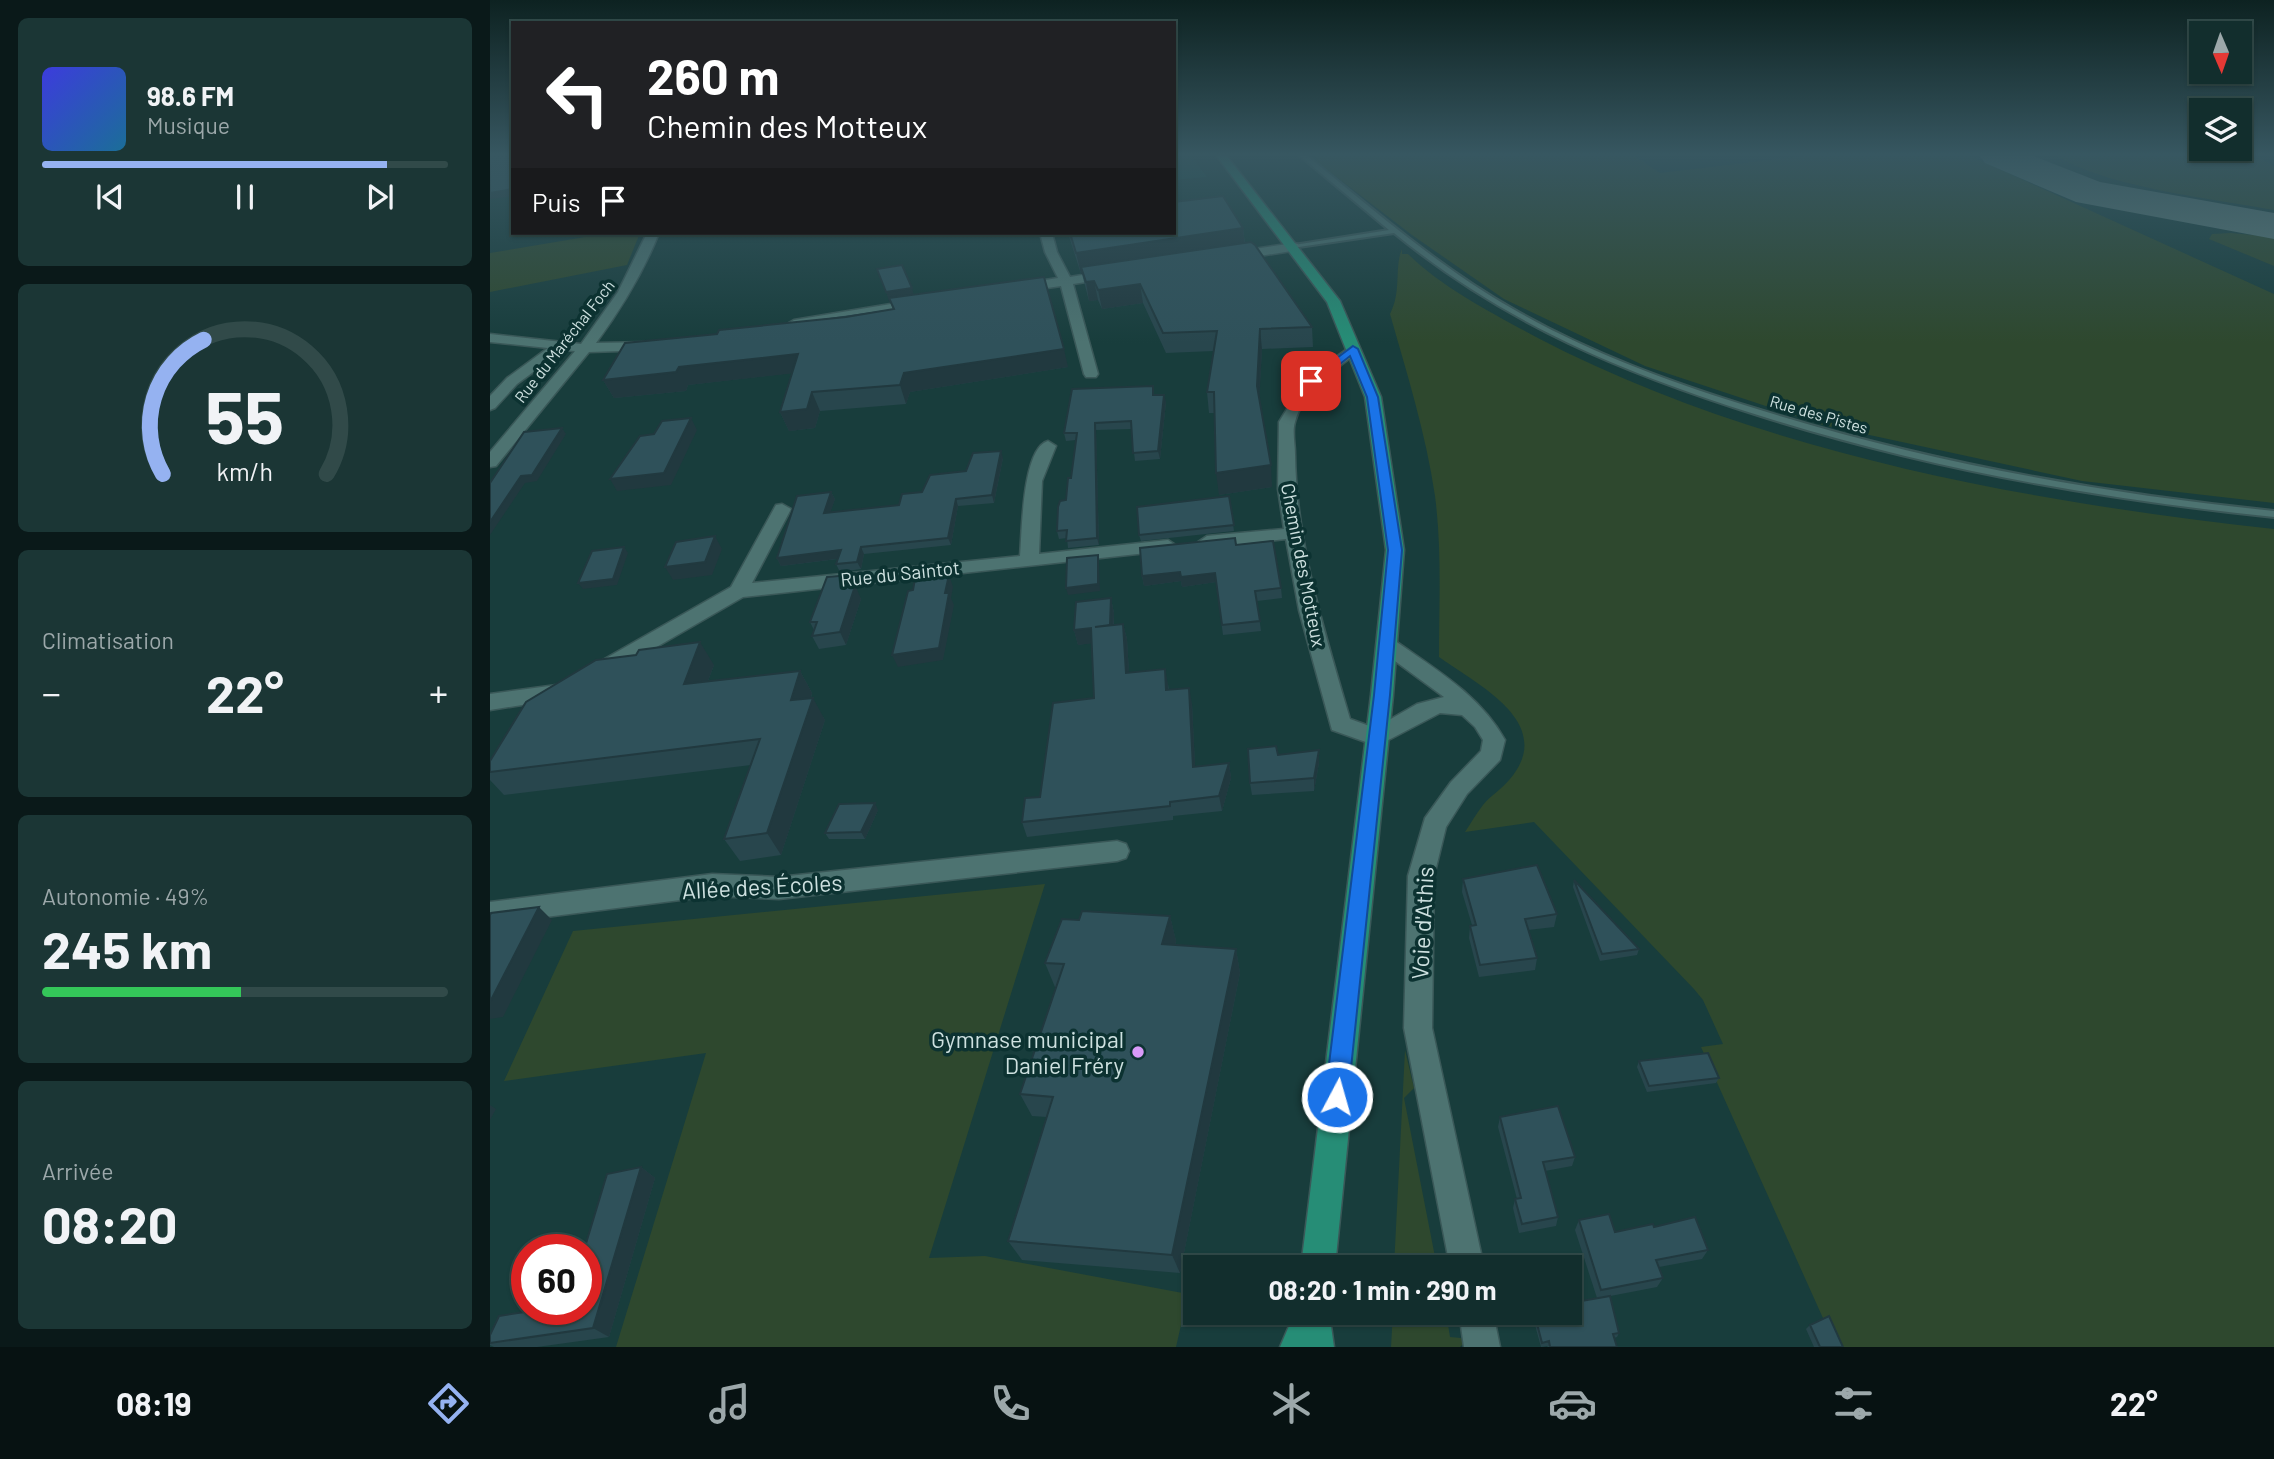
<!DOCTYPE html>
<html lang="fr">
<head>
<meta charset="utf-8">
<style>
	body { margin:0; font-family:Barlow,sans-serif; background:#1b3635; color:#f1f3f6; height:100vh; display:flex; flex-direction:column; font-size:26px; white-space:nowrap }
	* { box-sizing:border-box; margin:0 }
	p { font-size:23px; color:#9ca8aa }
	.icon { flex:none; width:38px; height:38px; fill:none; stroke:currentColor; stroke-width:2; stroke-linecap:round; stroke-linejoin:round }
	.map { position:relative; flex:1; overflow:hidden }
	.drawer { display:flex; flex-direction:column; gap:18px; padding:18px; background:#0a1919; width:490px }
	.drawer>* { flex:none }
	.banner { position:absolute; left:21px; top:21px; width:665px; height:214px; border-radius:0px; box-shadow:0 2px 5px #0004,0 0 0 2px #314a49; background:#202124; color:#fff; overflow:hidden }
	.needle { width:46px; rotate:178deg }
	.tools { position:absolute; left:1699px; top:21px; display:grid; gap:14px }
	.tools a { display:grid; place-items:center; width:63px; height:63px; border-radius:0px; background:#122e2d; box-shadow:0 2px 5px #0004,0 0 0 2px #314a49; font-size:35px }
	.speed { position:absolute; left:21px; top:1234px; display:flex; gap:14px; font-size:35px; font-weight:700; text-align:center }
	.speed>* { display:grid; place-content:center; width:91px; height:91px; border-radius:50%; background:#122e2d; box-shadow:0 2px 5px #0004,0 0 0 2px #314a49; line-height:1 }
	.speed .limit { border:10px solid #d22; background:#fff; color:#111 }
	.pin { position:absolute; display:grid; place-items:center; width:60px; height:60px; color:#fff; margin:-30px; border-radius:14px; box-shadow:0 4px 10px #0006 }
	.me { position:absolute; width:77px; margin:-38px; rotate:6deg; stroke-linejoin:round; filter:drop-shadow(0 0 5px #0008) }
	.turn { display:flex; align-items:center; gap:24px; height:147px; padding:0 21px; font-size:32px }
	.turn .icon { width:91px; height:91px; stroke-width:2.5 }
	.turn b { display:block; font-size:49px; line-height:60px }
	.then { display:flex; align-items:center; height:66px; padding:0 21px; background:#0003; gap:14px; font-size:26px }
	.big { font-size:52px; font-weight:700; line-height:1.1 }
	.drawer .card { flex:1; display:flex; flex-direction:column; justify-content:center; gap:10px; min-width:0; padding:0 24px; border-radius:10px; background:#1b3635 }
	.drawer .dial { align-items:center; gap:0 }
	.dial svg { height:182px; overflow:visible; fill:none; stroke:#314a49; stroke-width:7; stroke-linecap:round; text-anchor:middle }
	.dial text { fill:#f1f3f6; stroke:none }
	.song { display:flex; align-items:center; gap:21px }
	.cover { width:84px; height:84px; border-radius:10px; background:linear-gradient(135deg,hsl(240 70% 55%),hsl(200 70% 35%)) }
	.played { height:7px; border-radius:4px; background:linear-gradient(90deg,#95b2f1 85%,#314a49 85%) }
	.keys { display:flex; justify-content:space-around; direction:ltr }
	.heat { display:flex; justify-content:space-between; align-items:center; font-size:38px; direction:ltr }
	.charge { height:10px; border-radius:5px; background:linear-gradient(90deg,#34c759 49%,#314a49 0) }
	.trip { position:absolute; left:693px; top:1255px; width:399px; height:70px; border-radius:0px; background:#122e2d; box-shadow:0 2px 5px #0004,0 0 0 2px #314a49; font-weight:700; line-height:70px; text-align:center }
	.tabs { display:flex; height:112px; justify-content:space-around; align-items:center; background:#071212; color:#9ca8aa }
	.tabs .icon { width:49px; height:49px }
	.tabs .current { color:#95b2f1 }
	.tabs b { font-size:32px; color:#f1f3f6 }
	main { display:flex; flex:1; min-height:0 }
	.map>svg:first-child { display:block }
	.built { fill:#174947 }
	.green { fill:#2e482e }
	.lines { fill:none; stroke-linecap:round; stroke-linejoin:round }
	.taxiway { fill:#5d7b7a; fill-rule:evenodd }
	.service-casing { stroke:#3a5858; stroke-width:4 }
	.minor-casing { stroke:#3a5858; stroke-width:3 }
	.primary-casing { stroke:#3a5858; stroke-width:3 }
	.service { fill:#4d7371; fill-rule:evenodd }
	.minor { fill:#4d7371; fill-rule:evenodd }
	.primary { fill:#268d76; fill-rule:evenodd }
	.wall { fill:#28464d }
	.shaded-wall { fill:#21393f }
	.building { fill:#2f515a; stroke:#21393f; stroke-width:2 }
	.route { fill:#1a73e8; stroke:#114b97; stroke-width:2 }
	.poi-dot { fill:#d89af8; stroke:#0c3231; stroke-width:2.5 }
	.labels { text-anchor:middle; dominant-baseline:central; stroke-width:7; stroke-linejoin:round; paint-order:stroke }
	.far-street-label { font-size:16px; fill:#cee1e0; stroke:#0c3231 }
	.street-label { font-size:19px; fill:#cee1e0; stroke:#0c3231 }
	.near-street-label { font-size:23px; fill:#cee1e0; stroke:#0c3231 }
	.near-poi-label { font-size:23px; fill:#cee1e0; stroke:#0c3231; text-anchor:end }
</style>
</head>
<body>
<main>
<section class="drawer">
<div class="card">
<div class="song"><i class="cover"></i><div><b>98.6 FM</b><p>Musique</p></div></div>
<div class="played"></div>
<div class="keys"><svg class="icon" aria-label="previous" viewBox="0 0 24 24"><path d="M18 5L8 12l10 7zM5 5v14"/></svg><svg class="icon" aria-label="pause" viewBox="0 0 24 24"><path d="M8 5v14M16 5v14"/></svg><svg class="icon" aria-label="next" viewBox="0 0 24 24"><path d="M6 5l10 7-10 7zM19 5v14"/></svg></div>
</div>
<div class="card dial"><svg viewBox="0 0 100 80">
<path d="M14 69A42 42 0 1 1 86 69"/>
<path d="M14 69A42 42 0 0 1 32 10" stroke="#95b2f1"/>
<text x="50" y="56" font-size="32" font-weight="700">55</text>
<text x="50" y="72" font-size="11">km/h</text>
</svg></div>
<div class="card"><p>Climatisation</p>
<div class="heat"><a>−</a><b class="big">22°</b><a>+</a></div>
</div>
<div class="card"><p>Autonomie · 49%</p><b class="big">245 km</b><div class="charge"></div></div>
<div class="card"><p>Arrivée</p><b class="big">08:20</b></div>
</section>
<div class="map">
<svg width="1784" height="1347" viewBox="0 0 1784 1347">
	<rect width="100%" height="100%" fill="#183d3c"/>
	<!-- built -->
	<path class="built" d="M684,155H700L717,177L684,180Z"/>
	<!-- green -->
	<path class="green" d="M825,155H1143L1170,173L1322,155H1478L1784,294V503L1592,481L1333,425L1155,366L1014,299L922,235L827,162Z
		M1565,155H1766L1784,166V210C1724,199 1615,187 1565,155Z
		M119,233H150L137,265L0,292V253Z
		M1741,233L1784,237V266L1719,239L1722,234Z
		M912,249V254H918C954,289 1002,313 1046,337C1268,453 1538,502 1784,529V1347H1346L1211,1047L1233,1044L1213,1000L1204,989L1044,822L975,832C981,823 986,814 993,805C1000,796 1012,789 1020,779C1067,723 988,685 949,657C949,604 952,550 945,496C936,434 917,374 900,314C912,291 904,267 912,249Z
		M555,884L439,1258L495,1256L698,1294L686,1347H126L216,1053L14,1081L83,931Z
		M915,1050L924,1088L914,1098L947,1267H904Z
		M903,1312L956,1313L960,1337L971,1338L973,1344L970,1347H901Z"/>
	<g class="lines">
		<!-- taxiway -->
		<path class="taxiway" d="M1489,155H1541L1610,182L1784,213V239L1586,202L1495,163Z"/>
		<defs>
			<path id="service" d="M809,155H816C883,209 947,266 1023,309C1099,353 1183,383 1267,409C1436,462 1608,493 1784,511V517C1610,499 1438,469 1271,416C1134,373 1017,325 904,233L802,248V246L804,245L899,230Z"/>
			<path id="minor" d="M157,233H169C153,273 131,309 106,343L162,342L169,346L162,350L99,352L6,466L0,467V452L85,351L73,350L27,384L5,408L0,410V396L17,378L58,348L0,342V334L91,344L128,292Z
				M550,233H562L567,252L580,277L622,270L628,274L622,278L583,284L608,374L606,377H596L594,374L571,286L529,292L523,288L529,284L568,278L555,252Z
				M804,243L808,244V250L744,260L738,256L744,252Z
				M431,299L436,300V306L304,328L297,324L304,320Z
				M863,345L868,346V352C845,370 813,391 805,422C802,431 805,444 805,454C806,544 835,633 860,719L885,728L927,704L954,697L890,650L887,645L890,640H904C945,669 990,695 1015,740L1010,760L977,794L956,827L944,876L942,1028L994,1267H960L914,1028L918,876L935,818L961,782L991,751L993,740L985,727L972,715L950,713L887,746L842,730L809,610L796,539L717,548L708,542L717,536L794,529L788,489L789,422L816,378Z
				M558,441L566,446L552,481L549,554L678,540L687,546L684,550L253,597L118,675L111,677L104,675L101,670L104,665L241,587L286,505L292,504L301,509L262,583L530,556C532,533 532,448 558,441Z
				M74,684L82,687L85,692L82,697L0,710V694Z
				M627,841L636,844L639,851L636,858L627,861L289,899L222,896L0,924V902L222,874L289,877Z
				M969,1312H1003L1010,1347H974Z"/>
			<path id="primary" d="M726,155H736L850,301L891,397L914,550L903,695L845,1267H811L881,695L896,550L875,397L837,302Z
				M805,1312H839L844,1347H790Z"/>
		</defs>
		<!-- service casing -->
		<use href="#service" class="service-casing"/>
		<!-- minor casing -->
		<use href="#minor" class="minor-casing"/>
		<!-- primary casing -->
		<use href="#primary" class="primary-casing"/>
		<!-- service -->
		<use href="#service" class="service"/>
		<!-- minor -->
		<use href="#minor" class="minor"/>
		<!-- primary -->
		<use href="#primary" class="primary"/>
	</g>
	<!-- wall -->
	<path class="wall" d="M753,228L755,243L822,327L823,347L772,349L769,399L782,487L729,495L725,413H719L717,392L724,351L676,353L653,303L612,309L608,300L599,301L592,274H591L578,233H684Z
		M387,269L424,295L578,367L420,392L416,404L330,411L325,428L299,431L290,412L302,373L198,385L196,391L124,398L113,380L227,334L403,309Z
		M663,386L664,395L676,402L670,459L645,461L641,429L606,430L609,545L578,548L577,538L569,539L567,531L576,500L581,478L586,440L576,441L574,433Z
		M513,458L504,503L468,506L461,545L374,554L371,569L350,572L346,564L348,559L291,566L287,558L341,492L345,499L340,512L409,505L432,492L476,471Z
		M739,496L744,531L651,541L649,535Z
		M746,545L791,588L792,598L767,601L771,631L733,635L726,582L692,587L691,581L654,586L652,576Z
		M367,587L366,590L371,599L356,645L329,649L322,636L324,630L320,622Z
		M621,598L624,613V625L633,624L637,639L639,673L678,684L679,690L702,704L705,766L739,763L741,778L732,811L683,816V820L537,837L532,822L550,797L604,698L601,643L588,645L584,630Z
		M224,665L218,681L310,671L322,693L321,698L335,720L291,855L250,861L234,839L261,765L14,795L0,780V761Z
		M829,750V763L824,791L762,795L760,783L788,755Z
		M388,810L375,839H339L335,833Z
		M973,879L1067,914L1064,927L1038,930L1047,958L1045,970L989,977L979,938L980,926L982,925L972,892Z
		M1084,880L1149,949L1147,955L1110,961L1083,887Z
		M680,916L686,941L685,945L746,949L750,973L690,1273L532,1260L518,1241L557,1117L542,1116L530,1094L566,987H565L555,963L589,920Z
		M1149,1061L1229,1078L1226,1083L1157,1092L1147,1067Z
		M1010,1117L1085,1157L1082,1166L1055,1171L1068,1217L1066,1226L1029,1233L1023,1208L1025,1199H1027L1008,1127Z
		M151,1167L165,1178L119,1337L47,1347H4L0,1345V1335L96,1309Z
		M1089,1220L1125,1232L1164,1227L1218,1250L1212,1259L1169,1267L1173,1278L1167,1287L1110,1298L1129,1333L1127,1337L1124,1338L1127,1347H1058L1057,1346L1051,1347L1042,1314L1043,1312H1080L1107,1298L1085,1230Z
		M1320,1325L1353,1347H1324L1316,1329Z"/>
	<!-- shaded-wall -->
	<path class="shaded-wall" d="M23,189V196L0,199V193Z
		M753,228L755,248L591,267L592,274H591L586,253Z
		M604,281L608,300L599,301L596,282Z
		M650,284L653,303L612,309L608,290Z
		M422,288L425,299L400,303L396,292Z
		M770,329L772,349L769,406L767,386Z
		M574,349L578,367L420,392L416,404L410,385L414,373Z
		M308,354L315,372L198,385L196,391L124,398L113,380L189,367Z
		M322,392L330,411L325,428L299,431L290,412Z
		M674,395L676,402L670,459L668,451Z
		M201,418L207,430L181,485L127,491L120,479Z
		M605,423L606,430L609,545L607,538Z
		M72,428L76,434L47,481L35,483L0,535V522L31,476Z
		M511,451L513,458L504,503L502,495Z
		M781,465L782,487L729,495L726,473Z
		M341,492L345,499L338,520L334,513Z
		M466,499L468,506L461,545L458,538Z
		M225,536L232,549L222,575L183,580L175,567Z
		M134,547L138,553L127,585L93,589L88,583Z
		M371,547L374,554L371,569L367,562Z
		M351,550L354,558L291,566L287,558Z
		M608,555L609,562L610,591L578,595L576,588Z
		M690,572L725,573L726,582L692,587L691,581L654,586L652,576Z
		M361,575L371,599L356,645L350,632Z
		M459,575L463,587L461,598L464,605L453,660L408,667L402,655L455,593Z
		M621,598L624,613L623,640L609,642Z
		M633,624L637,639L640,688L636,673Z
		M601,628L605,643L588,645L584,630Z
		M210,642L224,665L208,707L194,684Z
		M675,669L678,684L679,706L676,690Z
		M310,671L322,693L314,723L301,700Z
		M699,688L702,704L706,782L703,767Z
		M323,698L335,720L291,855L277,833Z
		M829,750V763L824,791V778Z
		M739,763L741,778L732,811L729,796Z
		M385,803L388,810L375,839L371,832Z
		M49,907L62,920L13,1017L0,1019V1002Z
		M680,916L686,941L679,968L672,944Z
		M746,949L750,973L690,1273L682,1255Z
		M0,1105L6,1109L0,1120Z
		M151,1167L165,1178L119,1337L103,1328Z"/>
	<!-- building -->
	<path class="building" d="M0,155H23V189L0,193Z
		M733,196L753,228L586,253L580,233H684V202Z
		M761,242L765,245L822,327L770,329L767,386L781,465L726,473L724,392H717L727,331L673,333L650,284L608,290L604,281L596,282L591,267Z
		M412,265L422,288L396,292L387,269Z
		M554,277L574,349L414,373L410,385L322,392L317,409L290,412L308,354L189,367L186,372L113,380L135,343L227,334L229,330L356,317L404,309L399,298Z
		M663,386V395H674L668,451L643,453L641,421L605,423L607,538L576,541L577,530L567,531L568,507L570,501L576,500L578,478H581L587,433H574L582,389Z
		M201,418L174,473L120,479L150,436L164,434L172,421Z
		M72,428L42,475L31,476L0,522V483L34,432Z
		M511,451L502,495L466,499L458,538L371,547L367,562L346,564L351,550L287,558L307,496L341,492L334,513L409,505L412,494L432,492L440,475L476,471L483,453Z
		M739,496L744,525L649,535L647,507Z
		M225,536L215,562L175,567L186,542Z
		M745,538L746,545L783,541L791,588L765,591L770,621L732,625L725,573L691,577L690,572L652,576L650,548Z
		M134,547L123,579L88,583L102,551Z
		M608,555V584L576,588L577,558Z
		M361,575L358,587L365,586L350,632L322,636L327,622H320L337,577Z
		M459,575L455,593H459L449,648L402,655L418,591L423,590L425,579Z
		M621,598L620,625L605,627L633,624L636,673L675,669L676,690L699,688L703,767L739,763L729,796L680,802V806L532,822L535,798L550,797L563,703L604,698L601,628L584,630L586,602Z
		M210,642L194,684L310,671L301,700L323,698L277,833L234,839L270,739L0,772V761L36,702L106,660L146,655L149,650Z
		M786,746L788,755L829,750L824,778L760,783L758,749Z
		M385,803L371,832L335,833L349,804Z
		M1047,865L1067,914L1035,919L1047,958L990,965L980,926L986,925L973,879Z
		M1084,880L1149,949L1112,954Z
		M49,907L0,1002V915L1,913Z
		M592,911L680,916L672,944L746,949L682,1255L518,1241L563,1097L530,1094L574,964L555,963L572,919L589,920Z
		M1218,1053L1229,1078L1159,1086L1149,1061Z
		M1068,1106L1085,1157L1053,1162L1068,1217L1032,1224L1025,1199L1031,1198L1010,1117Z
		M151,1167L103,1328L0,1343V1335L9,1316L34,1312L37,1304V1309H96V1250H94L117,1174Z
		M1119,1214L1125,1232L1163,1224L1164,1227L1205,1217L1218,1250L1166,1260L1173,1278L1111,1290L1089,1220Z
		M1120,1296L1129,1333L1123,1334L1127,1347H1060L1059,1341L1052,1343L1044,1312H1080V1303Z
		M1339,1316L1353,1347H1330L1320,1325Z"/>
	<!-- sky -->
	<linearGradient id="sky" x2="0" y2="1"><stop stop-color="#0d2221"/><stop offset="0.45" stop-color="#375761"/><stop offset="1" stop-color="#375761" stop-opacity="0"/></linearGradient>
	<rect width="1784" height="343" fill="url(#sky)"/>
	<!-- route -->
	<path class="route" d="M863,346L868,349L888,397L912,550L900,695L858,1097L855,1104L847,1108L839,1104L835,1097L884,695L898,550L877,397L860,356L825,384L816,381Z"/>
	<!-- markers -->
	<circle class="poi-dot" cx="648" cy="1052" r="7"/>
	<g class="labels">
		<!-- far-street labels -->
		<g class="far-street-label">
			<text transform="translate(74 341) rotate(-52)">Rue du Maréchal Foch</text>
			<text transform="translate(1329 414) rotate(16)">Rue des Pistes</text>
		</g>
		<!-- street labels -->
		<g class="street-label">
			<text transform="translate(814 565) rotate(79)">Chemin des Motteux</text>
			<text transform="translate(410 573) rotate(-6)">Rue du Saintot</text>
		</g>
		<!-- near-street labels -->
		<g class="near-street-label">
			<text transform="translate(272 886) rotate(-3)">Allée des Écoles</text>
			<text transform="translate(932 923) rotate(-87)">Voie d'Athis</text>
		</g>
		<!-- near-poi labels -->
		<g class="near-poi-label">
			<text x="634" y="1039">Gymnase municipal<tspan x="634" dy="26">Daniel Fréry</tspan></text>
		</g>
	</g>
</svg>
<div class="tools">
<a><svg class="needle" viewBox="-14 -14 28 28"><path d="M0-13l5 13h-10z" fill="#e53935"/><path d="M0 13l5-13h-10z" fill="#9ca8aa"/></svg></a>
<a><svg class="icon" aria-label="layers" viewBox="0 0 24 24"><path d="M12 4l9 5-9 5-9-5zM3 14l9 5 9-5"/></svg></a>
</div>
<div class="speed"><div class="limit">60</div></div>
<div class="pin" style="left:821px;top:381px;background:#d93025"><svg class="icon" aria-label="arrive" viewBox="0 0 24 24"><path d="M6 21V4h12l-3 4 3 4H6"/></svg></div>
<svg class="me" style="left:847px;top:1097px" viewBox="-20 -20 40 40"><circle r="17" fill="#1a73e8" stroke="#fff" stroke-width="3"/><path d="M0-11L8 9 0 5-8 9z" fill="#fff"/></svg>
<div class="trip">08:20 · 1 min · 290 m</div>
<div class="banner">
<div class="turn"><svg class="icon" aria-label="left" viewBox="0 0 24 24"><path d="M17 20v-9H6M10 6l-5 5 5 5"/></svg><div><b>260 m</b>Chemin des Motteux</div></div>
<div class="then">Puis<svg class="icon" aria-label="arrive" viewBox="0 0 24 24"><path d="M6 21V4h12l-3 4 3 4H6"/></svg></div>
</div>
</div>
</main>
<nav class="tabs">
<b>08:19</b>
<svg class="icon current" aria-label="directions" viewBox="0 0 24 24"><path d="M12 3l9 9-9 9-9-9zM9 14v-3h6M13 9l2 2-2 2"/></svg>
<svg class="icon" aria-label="music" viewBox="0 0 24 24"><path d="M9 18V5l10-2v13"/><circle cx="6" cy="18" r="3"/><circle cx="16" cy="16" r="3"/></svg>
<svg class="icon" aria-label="phone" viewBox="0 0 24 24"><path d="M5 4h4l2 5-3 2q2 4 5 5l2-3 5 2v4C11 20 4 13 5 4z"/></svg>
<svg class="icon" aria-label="climate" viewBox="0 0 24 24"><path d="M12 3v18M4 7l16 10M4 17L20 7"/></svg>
<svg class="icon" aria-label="car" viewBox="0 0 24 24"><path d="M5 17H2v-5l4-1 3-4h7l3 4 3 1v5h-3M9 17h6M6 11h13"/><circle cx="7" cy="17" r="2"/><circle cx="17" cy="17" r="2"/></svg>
<svg class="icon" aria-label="filters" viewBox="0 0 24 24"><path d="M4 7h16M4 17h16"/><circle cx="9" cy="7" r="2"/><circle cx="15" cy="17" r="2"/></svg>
<b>22°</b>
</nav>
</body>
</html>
